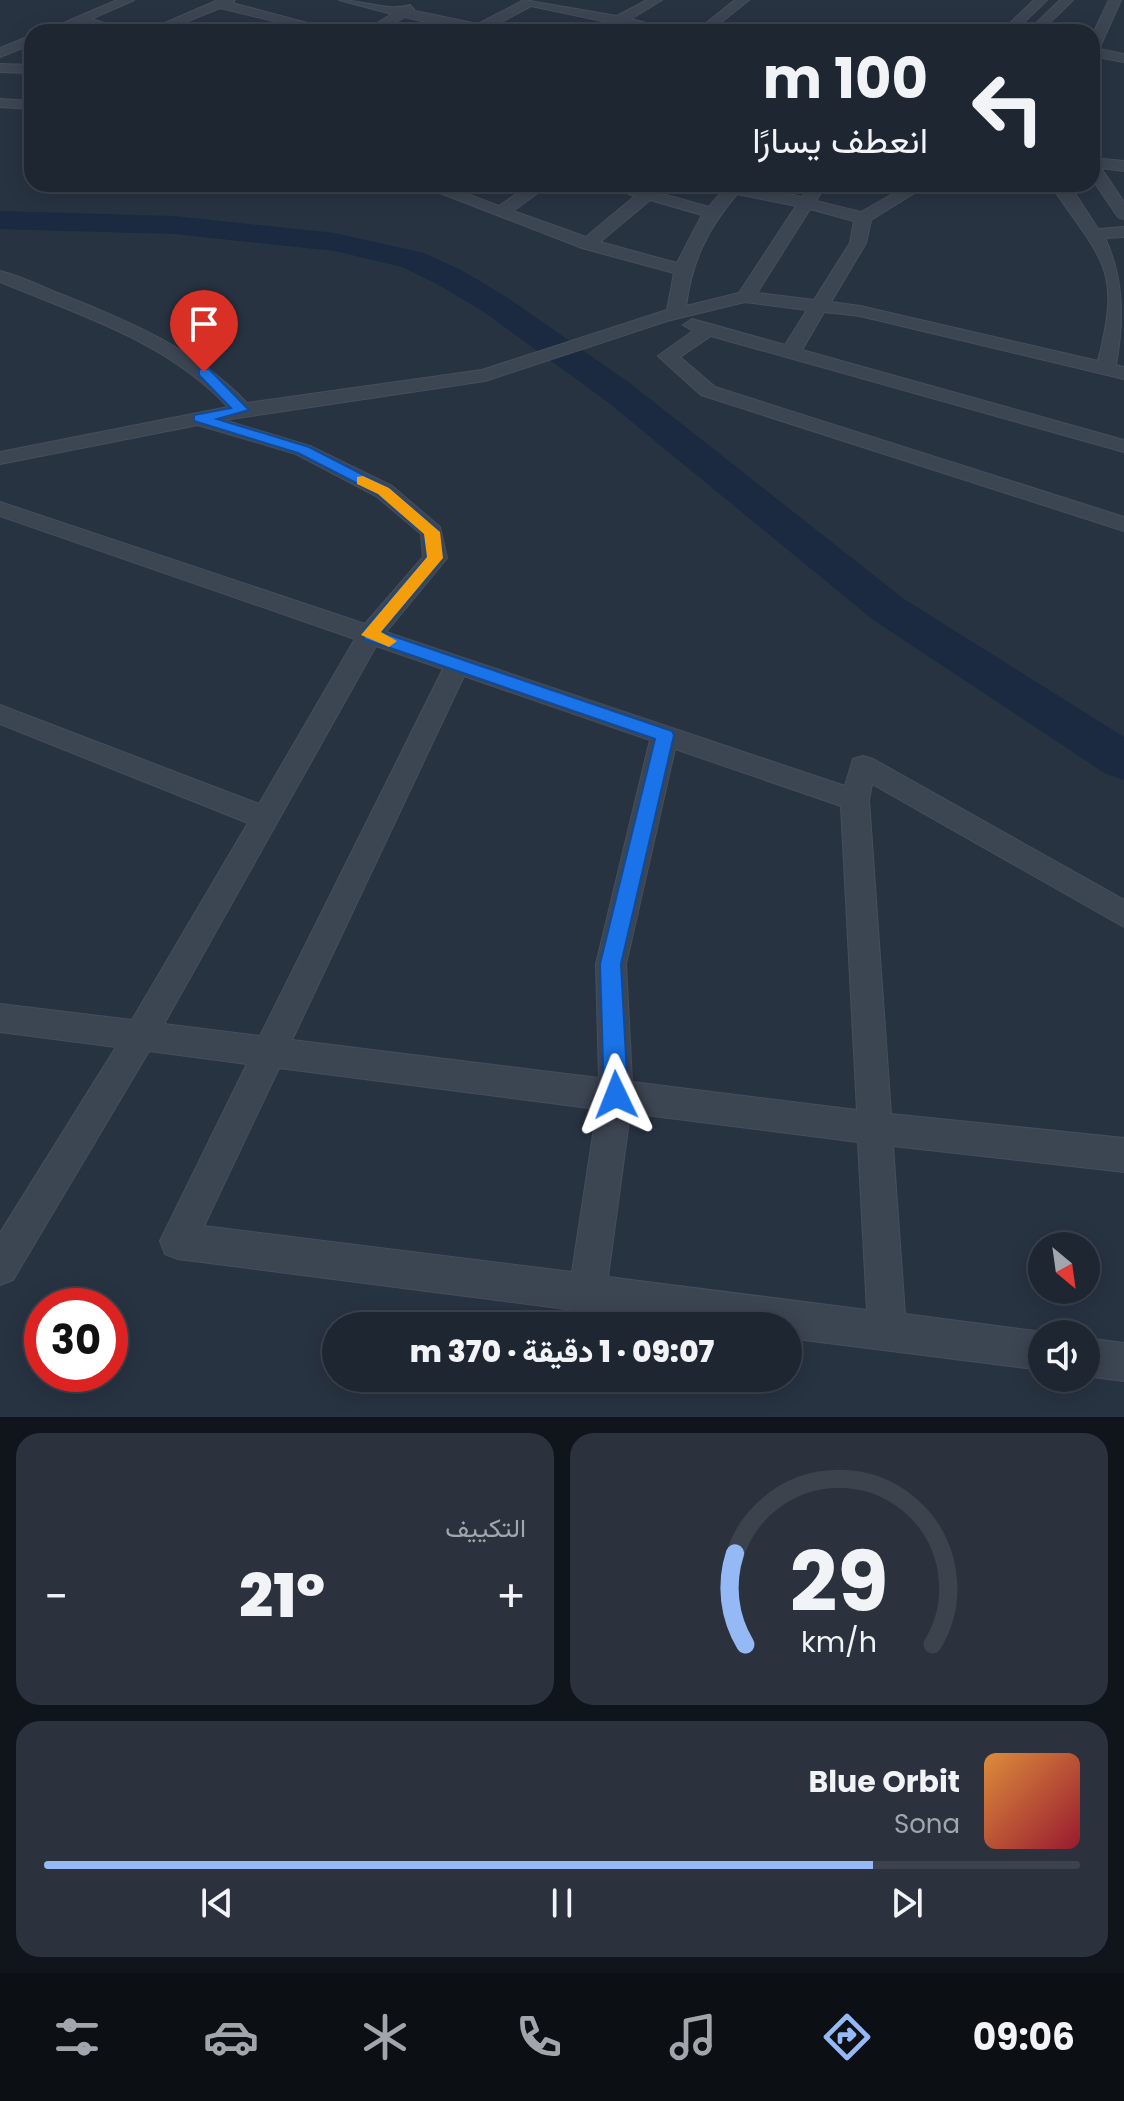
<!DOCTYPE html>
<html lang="ar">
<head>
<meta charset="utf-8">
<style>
	body { margin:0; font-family:Poppins,Vazirmatn,sans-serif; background:#2b323e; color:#f1f3f6; direction:rtl; height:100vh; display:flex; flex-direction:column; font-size:30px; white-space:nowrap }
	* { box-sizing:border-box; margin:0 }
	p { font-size:26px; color:#a1a5ac }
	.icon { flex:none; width:44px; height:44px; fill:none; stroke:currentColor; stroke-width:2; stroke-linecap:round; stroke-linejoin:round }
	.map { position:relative; height:1417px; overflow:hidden; direction:ltr }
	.details { display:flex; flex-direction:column; gap:16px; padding:16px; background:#10151c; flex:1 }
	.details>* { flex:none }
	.hud { position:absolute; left:24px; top:24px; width:1076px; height:168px; border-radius:24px; box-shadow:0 4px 20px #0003,0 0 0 2px #3c434d; direction:rtl; background:#1e2632; color:#f1f3f6; overflow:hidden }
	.needle { width:52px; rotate:151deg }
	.tools { position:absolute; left:1028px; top:1232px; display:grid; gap:16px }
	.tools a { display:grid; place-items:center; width:72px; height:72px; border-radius:50%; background:#1e2632; box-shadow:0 4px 20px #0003,0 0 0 2px #3c434d; font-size:40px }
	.speed { position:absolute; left:24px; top:1288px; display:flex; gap:16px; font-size:40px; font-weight:700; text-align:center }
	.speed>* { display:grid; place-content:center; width:104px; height:104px; border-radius:50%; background:#1e2632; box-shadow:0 4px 20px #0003,0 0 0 2px #3c434d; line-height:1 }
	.speed .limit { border:12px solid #d22; background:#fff; color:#111 }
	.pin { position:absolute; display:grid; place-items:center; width:68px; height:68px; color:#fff; margin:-82px -34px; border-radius:50% 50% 50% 0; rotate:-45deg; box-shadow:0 0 8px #0007 }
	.pin .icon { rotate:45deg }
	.me { position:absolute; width:88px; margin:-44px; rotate:358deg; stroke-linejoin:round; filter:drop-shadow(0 0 6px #0008) }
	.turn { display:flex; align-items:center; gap:28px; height:168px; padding:0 40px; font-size:36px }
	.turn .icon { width:104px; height:104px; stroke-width:2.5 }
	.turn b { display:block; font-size:56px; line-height:68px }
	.big { font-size:60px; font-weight:800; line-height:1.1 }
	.details .card { flex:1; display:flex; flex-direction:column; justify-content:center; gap:12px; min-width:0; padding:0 28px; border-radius:24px; background:#2b323e }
	.details .dial { align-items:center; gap:0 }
	.dial svg { height:208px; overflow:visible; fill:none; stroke:#3c434d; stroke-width:7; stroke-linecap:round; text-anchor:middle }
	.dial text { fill:#f1f3f6; stroke:none }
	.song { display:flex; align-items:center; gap:24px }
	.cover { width:96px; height:96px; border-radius:12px; background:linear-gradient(135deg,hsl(30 70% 55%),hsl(350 70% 35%)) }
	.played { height:8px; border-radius:4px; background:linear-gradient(90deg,#95b9f5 80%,#3c434d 80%) }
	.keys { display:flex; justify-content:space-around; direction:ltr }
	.heat { display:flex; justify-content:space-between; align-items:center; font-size:44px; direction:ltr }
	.details .tiles { flex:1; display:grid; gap:16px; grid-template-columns:1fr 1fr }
	.card:last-child { grid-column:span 2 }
	.trip { position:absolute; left:322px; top:1312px; width:480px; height:80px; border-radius:40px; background:#1e2632; box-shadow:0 4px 20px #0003,0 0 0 2px #3c434d; font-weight:800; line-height:80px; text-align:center; direction:rtl }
	.menu { display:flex; height:128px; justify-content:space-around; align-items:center; background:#0c0f14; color:#a1a5ac }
	.menu .icon { width:56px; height:56px }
	.menu .current { color:#95b9f5 }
	.menu b { font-size:36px; color:#f1f3f6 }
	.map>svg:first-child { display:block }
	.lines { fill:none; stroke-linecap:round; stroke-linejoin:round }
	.river { fill:#1b2a40; fill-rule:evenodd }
	.minor-casing { stroke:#464e5b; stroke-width:2 }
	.minor { fill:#3c4552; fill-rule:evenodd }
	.route { fill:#1a73e8; stroke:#114b97; stroke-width:2 }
	.slow { fill:#f59e0b }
</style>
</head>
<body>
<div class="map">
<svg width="1124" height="1417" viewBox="0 0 1124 1417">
	<rect width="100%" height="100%" fill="#283342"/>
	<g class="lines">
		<!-- river -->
		<path class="river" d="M0,211L174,216L335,233L424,253L461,270L508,298L631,384L904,599L1124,737V780L1106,774L872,619L605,400L484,312L437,284L402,267L335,251L174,234L0,229Z"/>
		<defs>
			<path id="minor" d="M117,0H134L91,19L135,32C117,32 100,26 82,25C70,24 56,32 43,32Z
				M218,0H235L232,3L341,32H319L220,8L161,32H144Z
				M339,0C361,0 390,12 410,5L415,11L478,24L524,0L617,16L647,0H662L631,19L680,32H655L531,6L492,27L502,32H467L405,17L378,32H362L392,14Z
				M735,0H749L709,32H695Z
				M1034,0H1047L1014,32H1001Z
				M1060,0H1073L1040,32H1027Z
				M1109,0H1121L1099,49L1124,54V62L1092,56V36Z
				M32,35V44L0,57V48Z
				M0,64L32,65V73L0,72Z
				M0,99L32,101V109L0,107Z
				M1092,158L1124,161V171L1101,168L1124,202V219L1118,217L1092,179Z
				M417,184H440L499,206L531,184H550L513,211L586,237L635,196L602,184H627L645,189L650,184H668L659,193L709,207L728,184H744L802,197L806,191L804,184H820L822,191L816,201L861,212L910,184H929L871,220L866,243L831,302L860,306L1098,361C1121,272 1105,263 1056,193L1007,189L999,184H1069L1098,229L1124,227V237L1105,238C1124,280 1124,319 1116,365L1124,367V379L860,316L824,312L802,350L1124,440V452L711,336L680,357L715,387L1124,517V531L701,395L658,356L693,331L683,325L692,319L785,345L807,310L745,302L667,321L485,381L224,420L310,446L392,486L440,527L447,558L386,632L845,786L853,759L863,756L873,759L1124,900V927L872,784L869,800L891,1114L1124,1138V1172L893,1146L905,1314L1042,1332L1047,1334H1042V1370L788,1338V1326H698L178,1259L165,1254L160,1241L247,1064L149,1051L13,1280L0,1285V1233L116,1047L0,1032V1004L132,1020L248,823L0,724V705L259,804L355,639L0,516V502L365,624L423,557L421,534L376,496L296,454L198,425L0,464V452L228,407C168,342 80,315 0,282V271C21,276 42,287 63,295C131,322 196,350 247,403L482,370L667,310L674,273L582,248ZM737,194L796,206L739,293L686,306C692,260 708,228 737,194ZM650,200L702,215L677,263L600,242ZM810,209L854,221L850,243L814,300L757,293ZM376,646L443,669L260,1036L164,1024ZM464,676L650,740L596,964L599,1078L292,1040ZM675,749L841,806L857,1110L632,1082L626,964ZM279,1068L597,1109L572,1272L204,1226ZM630,1113L858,1142L867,1310L608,1277Z
				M1086,1338L1124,1343V1381L1086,1376Z"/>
		</defs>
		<!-- minor casing -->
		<use href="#minor" class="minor-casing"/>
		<!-- minor -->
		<use href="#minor" class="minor"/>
	</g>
	<!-- route -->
	<path class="route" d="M199,369H209L249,410L217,419L309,447L389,488L437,529L443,558L381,632L672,731L674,735L621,964L628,1095L624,1103L616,1106L608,1103L604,1095L600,964L655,739L364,639V630L427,557L424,534L378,494L298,453L194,421V415L231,408L199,375Z"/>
	<!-- slow -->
	<path class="slow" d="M363,476L389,488L440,532L443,558L381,632L397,641L389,647L361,635L427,557L424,534L378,494L357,484V477Z"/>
</svg>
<div class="tools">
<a><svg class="needle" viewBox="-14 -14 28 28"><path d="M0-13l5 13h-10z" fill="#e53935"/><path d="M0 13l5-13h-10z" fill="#a1a5ac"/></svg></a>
<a><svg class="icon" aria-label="sound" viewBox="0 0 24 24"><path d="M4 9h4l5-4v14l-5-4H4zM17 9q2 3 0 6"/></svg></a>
</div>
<div class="speed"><div class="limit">30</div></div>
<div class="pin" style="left:204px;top:372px;background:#d93025"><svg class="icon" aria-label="arrive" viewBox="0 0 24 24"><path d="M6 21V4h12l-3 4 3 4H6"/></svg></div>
<svg class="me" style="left:616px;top:1095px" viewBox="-20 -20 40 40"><path d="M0-17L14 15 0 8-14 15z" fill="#1a73e8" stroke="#fff" stroke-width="4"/></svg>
<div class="trip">09:07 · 1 دقيقة · 370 m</div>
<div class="hud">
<div class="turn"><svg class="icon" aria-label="left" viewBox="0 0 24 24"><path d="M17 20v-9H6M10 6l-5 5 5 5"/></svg><div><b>100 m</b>انعطف يسارًا</div></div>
</div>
</div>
<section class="details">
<div class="tiles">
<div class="card dial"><svg viewBox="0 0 100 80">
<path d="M14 69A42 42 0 1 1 86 69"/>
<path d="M14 69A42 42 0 0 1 10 34" stroke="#95b9f5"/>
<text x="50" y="56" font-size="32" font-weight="700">29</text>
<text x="50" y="72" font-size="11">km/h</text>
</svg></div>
<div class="card"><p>التكييف</p>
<div class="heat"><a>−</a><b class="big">21°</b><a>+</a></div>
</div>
<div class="card">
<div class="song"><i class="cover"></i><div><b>Blue Orbit</b><p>Sona</p></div></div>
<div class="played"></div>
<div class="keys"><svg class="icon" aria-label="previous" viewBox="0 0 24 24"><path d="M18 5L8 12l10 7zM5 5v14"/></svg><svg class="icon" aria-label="pause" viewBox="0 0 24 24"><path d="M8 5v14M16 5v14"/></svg><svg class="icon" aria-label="next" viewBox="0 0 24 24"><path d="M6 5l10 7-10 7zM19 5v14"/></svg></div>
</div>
</div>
</section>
<nav class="menu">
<b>09:06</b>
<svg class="icon current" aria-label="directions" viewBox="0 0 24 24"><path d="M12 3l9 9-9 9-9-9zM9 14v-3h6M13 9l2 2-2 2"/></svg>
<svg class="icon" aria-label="music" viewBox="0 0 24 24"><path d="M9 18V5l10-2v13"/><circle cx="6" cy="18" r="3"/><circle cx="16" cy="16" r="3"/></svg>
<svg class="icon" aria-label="phone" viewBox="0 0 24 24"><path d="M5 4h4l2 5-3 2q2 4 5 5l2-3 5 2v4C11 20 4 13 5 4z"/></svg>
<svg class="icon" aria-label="climate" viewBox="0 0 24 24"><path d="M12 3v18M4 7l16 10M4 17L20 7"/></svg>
<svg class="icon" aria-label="car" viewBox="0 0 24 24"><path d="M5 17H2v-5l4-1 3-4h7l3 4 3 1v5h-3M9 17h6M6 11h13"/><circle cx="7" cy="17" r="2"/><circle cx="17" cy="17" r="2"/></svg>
<svg class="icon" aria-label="filters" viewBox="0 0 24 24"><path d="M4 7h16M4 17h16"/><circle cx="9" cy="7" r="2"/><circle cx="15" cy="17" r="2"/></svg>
</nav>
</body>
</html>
